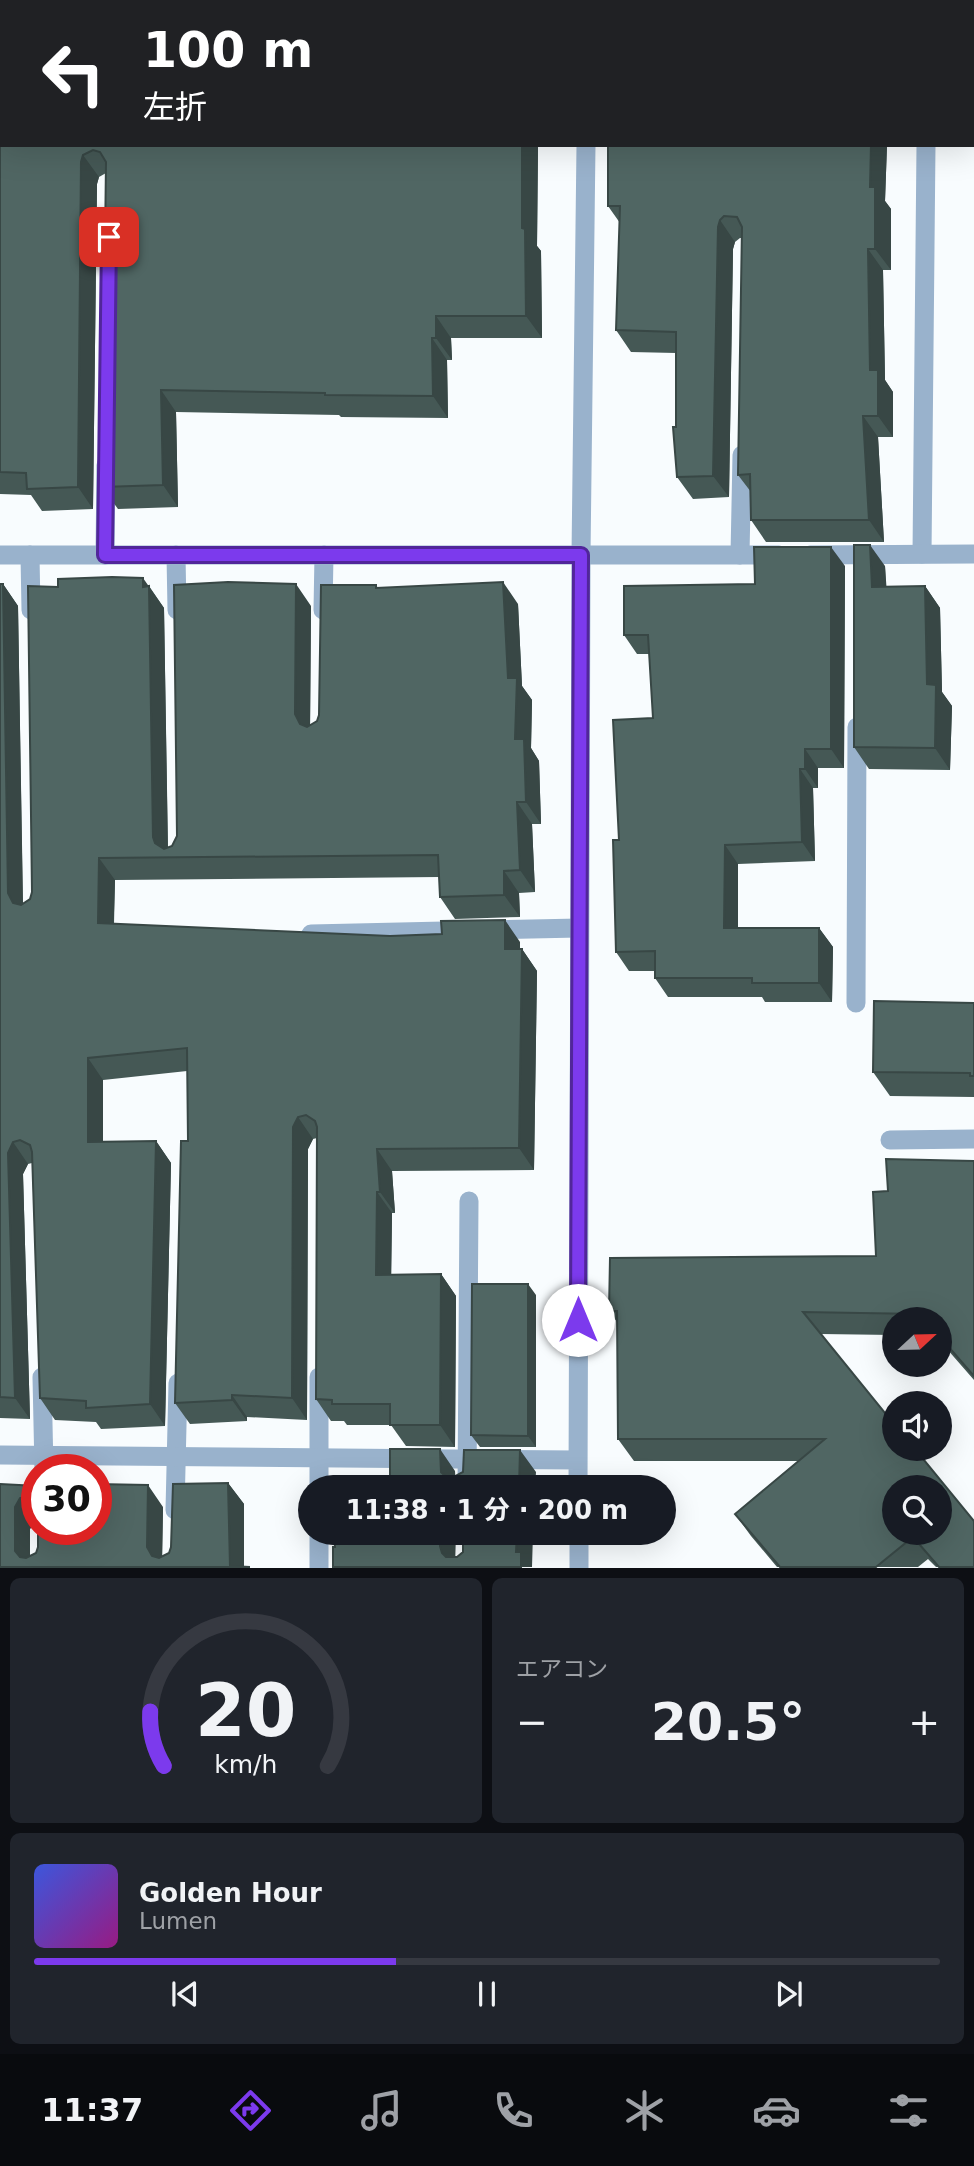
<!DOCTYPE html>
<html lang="ja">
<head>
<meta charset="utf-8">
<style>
	body { margin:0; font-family:"DejaVu Sans","Noto Sans JP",sans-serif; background:#20242c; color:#f1f3f6; height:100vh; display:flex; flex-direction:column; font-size:26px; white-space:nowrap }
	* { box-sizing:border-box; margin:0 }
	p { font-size:23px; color:#9ea1a6 }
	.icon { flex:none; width:38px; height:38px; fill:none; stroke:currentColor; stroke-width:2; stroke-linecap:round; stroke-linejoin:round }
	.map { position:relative; height:1568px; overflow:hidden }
	.drawer { display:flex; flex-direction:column; gap:10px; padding:10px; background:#0d0f14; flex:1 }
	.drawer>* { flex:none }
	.hud { position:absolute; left:0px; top:0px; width:975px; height:147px; box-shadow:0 7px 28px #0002; background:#202124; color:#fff; overflow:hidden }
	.needle { width:46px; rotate:68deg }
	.controls { position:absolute; left:882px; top:1307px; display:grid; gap:14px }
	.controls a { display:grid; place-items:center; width:70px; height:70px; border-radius:50%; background:#171b24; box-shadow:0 7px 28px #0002; font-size:35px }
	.speed { position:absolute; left:21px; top:1454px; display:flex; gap:14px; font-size:35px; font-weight:700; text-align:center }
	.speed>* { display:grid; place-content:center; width:91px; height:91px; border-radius:50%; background:#171b24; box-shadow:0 7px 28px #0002; line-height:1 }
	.speed .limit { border:10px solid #d22; background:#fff; color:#111 }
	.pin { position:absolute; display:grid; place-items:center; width:60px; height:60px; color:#fff; margin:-30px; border-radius:14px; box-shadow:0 4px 10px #0006 }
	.me { position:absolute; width:77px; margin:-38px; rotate:0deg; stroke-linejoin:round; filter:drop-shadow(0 0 5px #0008) }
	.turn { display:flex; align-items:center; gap:24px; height:147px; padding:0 28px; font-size:32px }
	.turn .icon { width:91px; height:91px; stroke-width:2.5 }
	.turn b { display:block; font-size:49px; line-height:60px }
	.big { font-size:52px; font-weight:700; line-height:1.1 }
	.drawer .card { flex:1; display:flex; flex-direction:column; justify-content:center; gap:10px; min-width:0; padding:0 24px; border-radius:10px; background:#20242c }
	.drawer .dial { align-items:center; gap:0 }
	.dial svg { height:182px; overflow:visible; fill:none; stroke:#363941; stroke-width:7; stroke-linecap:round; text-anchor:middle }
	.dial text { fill:#f1f3f6; stroke:none }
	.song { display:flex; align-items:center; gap:21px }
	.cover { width:84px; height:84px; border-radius:10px; background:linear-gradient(135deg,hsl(230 70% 55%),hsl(310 70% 35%)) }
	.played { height:7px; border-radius:4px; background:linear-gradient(90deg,#7c3aed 40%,#363941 40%) }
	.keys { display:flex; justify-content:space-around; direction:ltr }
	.heat { display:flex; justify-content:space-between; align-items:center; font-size:38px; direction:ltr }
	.drawer .tiles { flex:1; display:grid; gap:10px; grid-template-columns:1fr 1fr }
	.card:last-child { grid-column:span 2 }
	.trip { position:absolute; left:298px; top:1475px; width:378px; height:70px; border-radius:35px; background:#171b24; box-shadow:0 7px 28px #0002; font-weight:700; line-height:70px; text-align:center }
	.tabs { display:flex; height:112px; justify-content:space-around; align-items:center; background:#090b0e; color:#9ea1a6 }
	.tabs .icon { width:49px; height:49px }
	.tabs .active { color:#7c3aed }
	.tabs b { font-size:32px; color:#f1f3f6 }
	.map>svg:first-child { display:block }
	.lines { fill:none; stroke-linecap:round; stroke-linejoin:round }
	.service { stroke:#99b2cc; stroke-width:19 }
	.minor { stroke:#99b2cc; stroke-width:19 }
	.wall { fill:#455855 }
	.shaded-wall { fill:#384745 }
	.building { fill:#506663; stroke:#384745; stroke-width:2; fill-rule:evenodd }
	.route-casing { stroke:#51269a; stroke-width:18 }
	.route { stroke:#7c3aed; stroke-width:12 }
</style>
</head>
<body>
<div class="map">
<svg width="974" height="1568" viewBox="0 0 974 1568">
	<rect width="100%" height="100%" fill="#f8fcfe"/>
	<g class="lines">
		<!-- service -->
		<path class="service" d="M191,0V2
			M338,0V2
			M481,0V2
			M829,0V2
			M922,554L926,145
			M30,555L31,610
			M105,555L106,465
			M176,555L177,610
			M740,555L742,455
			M323,610L324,555
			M311,934L579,928
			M856,1003L857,727
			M890,1140L974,1139
			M42,1377L44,1470
			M319,1488V1377
			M467,1488L469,1201
			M175,1510L178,1383
			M319,1533V1568"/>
		<!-- minor -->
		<path class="minor" d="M588,2V0
			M0,555H779
			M810,555L974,554
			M0,1455L578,1460
			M578,1488L581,555L586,145
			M579,1533V1568"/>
	</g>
	<!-- wall -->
	<path class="wall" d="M0,100L538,145L537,246L541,251L542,338H451L452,360H447L448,418L341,417L339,415L176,412L178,507L118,509L102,487L106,173L99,177L97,184L93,509L42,511L31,495L0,494Z
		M887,145L885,201L891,209V270H883L885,380L893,392V437H878L884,542H766L751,520V492L738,475L742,238H740L735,242L733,249L729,497L693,499L677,477L676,353L631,352L616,330L620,223L608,206Z
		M845,566L844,768H818V788H813L815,861L738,864V928H819L833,947L832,1002H765L762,997H668L655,978V971H629L616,952L619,840L653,718L649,654H637L624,635L755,584Z
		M885,566L886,587L925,586L940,608L942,692L952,706L950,770L869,769L854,747Z
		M0,584H3L18,606L23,903L30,899L32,892L58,587L149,586L164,608L168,848L172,846L311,606L310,725L317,721L376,585L378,588L518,604L522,686L532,700L531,748L539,761L541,824H532L535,892L519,893L520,917L455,919L440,897L439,877L115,880L114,924L520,942V949H522L537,971L534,1170L392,1171L395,1213H392L391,1275L441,1274L456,1296L455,1447L406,1446L391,1425H347L344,1421H331L316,1399L317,1138L313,1139L308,1149L307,1420L247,1417V1421L190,1424L175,1403L188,1141L187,1071L103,1080V1142L156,1141L171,1163L165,1426L101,1429L96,1422L55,1420L40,1398L32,1163L28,1164L23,1174L30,1419L0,1418Z
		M974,1003V1097L890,1096L873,1072Z
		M974,1161V1380L940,1341V1320H894V1335L821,1334L974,1567H936L928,1559L918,1567H777L751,1536L735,1514L798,1461H634L618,1439L617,1322L609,1311L876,1256L888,1191Z
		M536,1295V1447H480L471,1435Z
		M228,1483L244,1504V1567H0V1484L37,1486V1519L30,1529V1556L163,1507L162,1557L169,1553Z"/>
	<!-- shaded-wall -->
	<path class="shaded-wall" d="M522,145H538L537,246L541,251L542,338L526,316L522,228Z
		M871,145H887L885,201L891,209V270L875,249L870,187Z
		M83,155L99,177L97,184L93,509L78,487L81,162Z
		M720,220L735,242L733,249L729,497L713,476L718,227Z
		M868,249L883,270L885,380L893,392V437L878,416L870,370Z
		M436,316L451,338L452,360L436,338Z
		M432,338L447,360L448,418L433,396Z
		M161,390L176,412L178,507L163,485Z
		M863,416L878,437L884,542L869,520Z
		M870,545L885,566L888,609L872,587Z
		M831,547L845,566L844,768L831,749Z
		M143,578L164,608L168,858L155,843L153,837Z
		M503,582L518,604L522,686L532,700L531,748L539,761L541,824L526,802L515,739L508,678Z
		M3,584L18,606L23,914L13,903L8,893Z
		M296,584L311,606L310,736L300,724L295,714Z
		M925,586L940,608L942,692L952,706L950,770L935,748L927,684Z
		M805,749L818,768V788L805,769Z
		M800,769L813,788L815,861L802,842Z
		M517,802L532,824L535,892L520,870Z
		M725,845L738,864V947L724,928Z
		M99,858L115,880L113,945L98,923Z
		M504,871L519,893L520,917L504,895Z
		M505,920L520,942V970L505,949Z
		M819,928L833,947L832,1002L819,983Z
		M522,949L537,971L534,1170L519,1148Z
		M88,1058L103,1080V1164L88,1142Z
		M298,1117L313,1139L308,1149L307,1420L292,1398L293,1127Z
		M156,1141L171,1163L165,1426L150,1404Z
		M13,1142L28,1164L23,1174L30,1419L15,1398L8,1153Z
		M377,1149L392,1171L395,1213L380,1192Z
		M377,1192L392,1213L391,1296L376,1275Z
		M441,1274L456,1296L455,1447L440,1425Z
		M528,1284L536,1295V1447L528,1436Z
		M232,1395L247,1417V1421L232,1400Z
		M440,1449L455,1471L456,1488L441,1472Z
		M520,1450L536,1472L535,1488H519Z
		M228,1483L244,1504V1567L230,1566Z
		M148,1485L163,1507L162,1567L152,1556L147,1547Z
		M20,1498L36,1520L30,1529V1567L15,1551V1507Z
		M440,1533H456L455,1567L442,1553L440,1546Z
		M517,1533H533L532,1567H521L516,1552Z"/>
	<!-- building -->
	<path class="building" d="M0,100H2V145H522V228L525,229L526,316H436V338H432L433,396L325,395V393L161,390L163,485L102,487L106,162L100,152L93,150L83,155L81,162L78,487L27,489L26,473L0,472Z
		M608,145H871L870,187H875V249H868L870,370H878V416H863L869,520H751L750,474L738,475L742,227L737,217L724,216L720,220L718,227L713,476L677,477L673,427H676V332L616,330L620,206H608Z
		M854,545H870L872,587L925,586L927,684L936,685L935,748L854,747Z
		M754,547H831V749H805V769H800L802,842L725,845L724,928H819V983H752V978H655V951L616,952L613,840H619L613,720L653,718L648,635H624V586L755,584Z
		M112,577L143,578V587L149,586L153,837L155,843L164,849L172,846L177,836L174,585L228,582L296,584L295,714L300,724L307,727L317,721L319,715L321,585H376V588L503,582L508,678H517L515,739H524L526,802H517L520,870L504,871V895L440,897L438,855L99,858L98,923L390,936L442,934L441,921L505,920V949H522L519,1148L377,1149L380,1192H377L376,1275L441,1274L440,1425H390V1404H332V1400L316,1399L317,1127L315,1121L306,1115L298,1117L293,1127L292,1398L232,1395V1400L175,1403L181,1141H188L187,1048L88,1058V1142L156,1141L150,1404L86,1408V1401L40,1398L32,1152L30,1145L20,1140L13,1142L8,1153L15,1398L0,1397V584H3L8,893L13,903L21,905L30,899L32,892L28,586L58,587V579Z
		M874,1001L974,1003V1076H970V1073L873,1072Z
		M886,1159L974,1161V1376L940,1337V1320H925L920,1314L803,1312L894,1424V1449H915L974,1521V1567H939L913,1537L876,1567H780L735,1514L825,1439H618L617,1311H609L610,1258L876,1256L873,1192L888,1191ZM894,1488H940V1533H894Z
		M472,1284H528V1436L471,1435Z
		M390,1449H440L441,1472L446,1477L452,1478L463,1472L464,1450H520L519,1488H345L390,1487Z
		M228,1483L230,1566L250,1567H0V1484L37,1486V1504L34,1498L28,1496L20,1498L15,1507V1551L20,1557L26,1558L36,1553L38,1547V1530H96V1484L148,1485L147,1547L152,1556L159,1558L169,1553L171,1547L173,1484Z
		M334,1533H440V1546L442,1553L446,1557H457L463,1552V1533H517L516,1552H521V1567H333V1547H335Z"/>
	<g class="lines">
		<defs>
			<path id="route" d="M109,237L105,555H581L578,1320"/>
		</defs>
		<!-- route casing -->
		<use href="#route" class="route-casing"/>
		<!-- route -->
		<use href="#route" class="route"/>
	</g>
</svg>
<div class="controls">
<a><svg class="needle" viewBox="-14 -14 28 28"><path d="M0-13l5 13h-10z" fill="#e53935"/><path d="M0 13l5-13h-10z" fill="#9ea1a6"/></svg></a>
<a><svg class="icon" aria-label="sound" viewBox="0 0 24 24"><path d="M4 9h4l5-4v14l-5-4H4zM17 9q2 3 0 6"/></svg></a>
<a><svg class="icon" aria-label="search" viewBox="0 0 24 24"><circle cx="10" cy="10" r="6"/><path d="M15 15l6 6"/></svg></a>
</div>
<div class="speed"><div class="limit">30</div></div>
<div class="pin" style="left:109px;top:237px;background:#d93025"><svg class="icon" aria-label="arrive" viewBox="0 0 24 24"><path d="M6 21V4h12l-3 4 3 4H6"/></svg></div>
<svg class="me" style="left:578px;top:1320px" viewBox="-20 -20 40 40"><circle r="19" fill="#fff"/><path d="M0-13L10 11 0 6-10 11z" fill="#7c3aed"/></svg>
<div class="trip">11:38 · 1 分 · 200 m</div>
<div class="hud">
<div class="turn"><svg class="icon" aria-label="left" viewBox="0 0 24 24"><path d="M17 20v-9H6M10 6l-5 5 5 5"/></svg><div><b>100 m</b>左折</div></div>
</div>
</div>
<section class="drawer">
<div class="tiles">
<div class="card dial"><svg viewBox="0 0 100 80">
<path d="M14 69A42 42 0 1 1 86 69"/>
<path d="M14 69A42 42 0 0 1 8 45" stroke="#7c3aed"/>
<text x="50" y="56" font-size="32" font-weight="700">20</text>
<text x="50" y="72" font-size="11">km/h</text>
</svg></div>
<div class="card"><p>エアコン</p>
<div class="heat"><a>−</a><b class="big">20.5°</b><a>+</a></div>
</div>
<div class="card">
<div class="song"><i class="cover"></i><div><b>Golden Hour</b><p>Lumen</p></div></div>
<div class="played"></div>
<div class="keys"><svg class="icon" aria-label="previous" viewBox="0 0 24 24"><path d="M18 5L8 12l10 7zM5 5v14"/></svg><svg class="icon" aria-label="pause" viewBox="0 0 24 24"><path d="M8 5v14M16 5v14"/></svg><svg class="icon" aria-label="next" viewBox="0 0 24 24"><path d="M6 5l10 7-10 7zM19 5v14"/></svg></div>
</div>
</div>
</section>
<nav class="tabs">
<b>11:37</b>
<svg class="icon active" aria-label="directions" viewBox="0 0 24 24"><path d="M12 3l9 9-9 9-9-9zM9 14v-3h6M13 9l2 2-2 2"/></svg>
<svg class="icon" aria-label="music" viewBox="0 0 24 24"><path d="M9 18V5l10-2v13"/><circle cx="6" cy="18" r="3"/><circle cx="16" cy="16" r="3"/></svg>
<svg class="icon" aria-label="phone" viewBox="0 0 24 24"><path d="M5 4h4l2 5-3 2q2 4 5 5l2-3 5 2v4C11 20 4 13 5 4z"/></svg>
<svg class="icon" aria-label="climate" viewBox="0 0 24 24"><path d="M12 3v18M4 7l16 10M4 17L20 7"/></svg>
<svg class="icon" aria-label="car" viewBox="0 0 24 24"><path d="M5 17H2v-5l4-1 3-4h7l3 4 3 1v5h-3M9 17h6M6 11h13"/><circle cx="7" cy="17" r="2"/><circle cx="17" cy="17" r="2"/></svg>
<svg class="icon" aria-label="filters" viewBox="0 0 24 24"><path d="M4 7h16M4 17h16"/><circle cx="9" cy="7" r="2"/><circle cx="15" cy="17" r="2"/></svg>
</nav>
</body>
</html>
